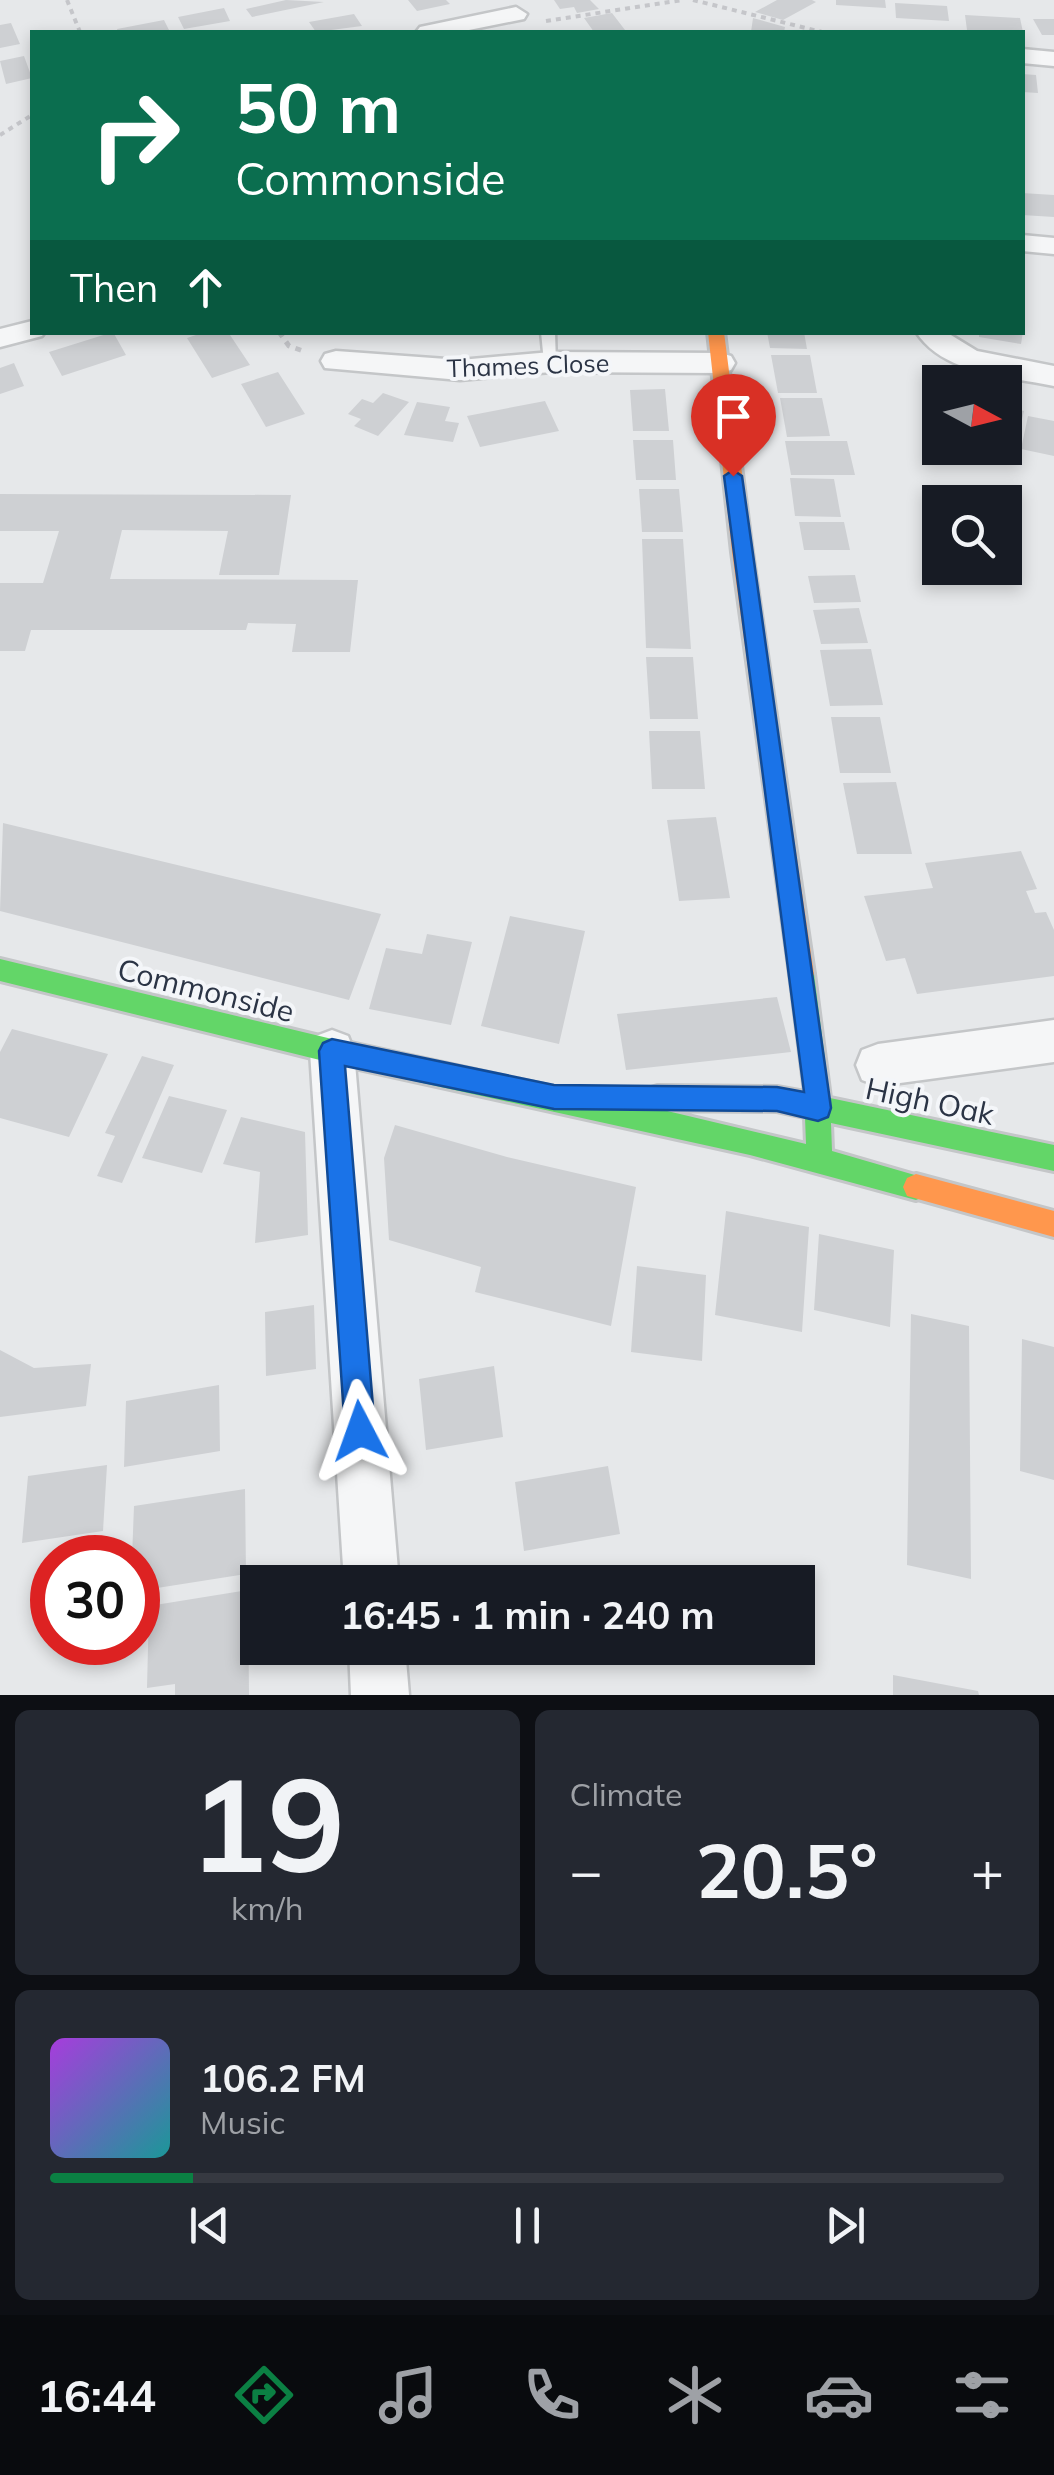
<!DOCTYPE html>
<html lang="en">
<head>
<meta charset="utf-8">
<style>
	body { margin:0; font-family:Mulish,sans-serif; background:#242831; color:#f1f3f6; height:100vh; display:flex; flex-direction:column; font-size:38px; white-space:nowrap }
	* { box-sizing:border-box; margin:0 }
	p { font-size:32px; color:#9ea1a6 }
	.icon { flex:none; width:55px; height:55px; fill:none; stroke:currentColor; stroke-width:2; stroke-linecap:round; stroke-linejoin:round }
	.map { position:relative; height:1695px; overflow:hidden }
	.drawer { display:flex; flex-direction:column; gap:15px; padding:15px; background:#0d0f14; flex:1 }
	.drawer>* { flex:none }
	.guide { position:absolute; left:30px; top:30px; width:995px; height:305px; border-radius:0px; box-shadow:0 5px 15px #0003; background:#0b6e4f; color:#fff; overflow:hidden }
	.needle { width:65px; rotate:97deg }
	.controls { position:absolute; left:922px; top:365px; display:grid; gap:20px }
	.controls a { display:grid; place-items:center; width:100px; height:100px; border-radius:0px; background:#171b24; box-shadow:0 5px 15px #0003; font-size:50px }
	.speed { position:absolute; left:30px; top:1535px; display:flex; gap:20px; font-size:50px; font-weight:700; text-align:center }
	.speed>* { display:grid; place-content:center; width:130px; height:130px; border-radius:50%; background:#171b24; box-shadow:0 5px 15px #0003; line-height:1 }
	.speed .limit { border:15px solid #d22; background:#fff; color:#111 }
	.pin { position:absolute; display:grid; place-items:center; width:85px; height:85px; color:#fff; margin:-102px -42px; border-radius:50% 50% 50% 0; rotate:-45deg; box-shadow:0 0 10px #0007 }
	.pin .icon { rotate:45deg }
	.me { position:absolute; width:110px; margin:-55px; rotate:356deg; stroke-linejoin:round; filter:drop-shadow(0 0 8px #0008) }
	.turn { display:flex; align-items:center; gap:35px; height:210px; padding:0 40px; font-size:45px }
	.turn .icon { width:130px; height:130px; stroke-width:2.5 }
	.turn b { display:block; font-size:70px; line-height:85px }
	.then { display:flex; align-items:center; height:95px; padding:0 40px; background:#0003; gap:20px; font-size:38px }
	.big { font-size:75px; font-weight:700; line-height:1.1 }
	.drawer .card { flex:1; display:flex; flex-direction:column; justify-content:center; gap:15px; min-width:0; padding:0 35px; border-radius:15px; background:#242831 }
	.drawer .dial { align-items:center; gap:0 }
	.dial b { font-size:130px; line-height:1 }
	.song { display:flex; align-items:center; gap:30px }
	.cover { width:120px; height:120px; border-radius:15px; background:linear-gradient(135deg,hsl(280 70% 55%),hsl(180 70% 35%)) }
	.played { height:10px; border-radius:5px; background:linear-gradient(90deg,#0b8043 15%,#363941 15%) }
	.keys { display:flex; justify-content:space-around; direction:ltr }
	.heat { display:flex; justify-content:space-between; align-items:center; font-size:55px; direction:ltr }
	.drawer .tiles { flex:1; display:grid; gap:15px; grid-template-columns:1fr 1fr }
	.card:last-child { grid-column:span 2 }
	.trip { position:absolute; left:240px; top:1565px; width:575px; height:100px; border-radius:0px; background:#171b24; box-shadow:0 5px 15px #0003; font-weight:700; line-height:100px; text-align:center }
	.tab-bar { display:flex; height:160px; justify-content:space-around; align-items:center; background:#090b0e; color:#9ea1a6 }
	.tab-bar .icon { width:70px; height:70px }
	.tab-bar .selected { color:#0b8043 }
	.tab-bar b { font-size:45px; color:#f1f3f6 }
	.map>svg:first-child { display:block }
	.building { fill:#ced0d3 }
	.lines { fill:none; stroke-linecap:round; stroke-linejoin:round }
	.lane-casing { stroke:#c4c6c8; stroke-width:5 }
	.street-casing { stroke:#c4c6c8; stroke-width:5 }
	.fast-casing { stroke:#c4c6c8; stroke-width:6 }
	.slow-casing { stroke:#c4c6c8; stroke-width:6 }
	.path-far1 { stroke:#c5c6ca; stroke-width:4; stroke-dasharray:5 5; stroke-linecap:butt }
	.path { stroke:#c5c6ca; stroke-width:5; stroke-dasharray:6 6; stroke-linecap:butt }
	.lane { fill:#f5f6f7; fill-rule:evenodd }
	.street { fill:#f5f6f7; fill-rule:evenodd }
	.fast { fill:#63d668; fill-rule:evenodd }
	.slow { fill:#ff974d; fill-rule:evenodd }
	.route { fill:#1a73e8; stroke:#114b97; stroke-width:2.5 }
	.labels { text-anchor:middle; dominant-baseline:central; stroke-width:8; stroke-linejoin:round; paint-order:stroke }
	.far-street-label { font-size:25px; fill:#2b3445; stroke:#f4f6f9 }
	.street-label { font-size:30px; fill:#2b3445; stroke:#f4f6f9 }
</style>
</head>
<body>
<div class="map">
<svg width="1054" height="1695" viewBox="0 0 1054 1695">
	<rect width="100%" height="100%" fill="#e6e8ea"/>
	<!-- building -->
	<path class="building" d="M286,0L324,2L252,17L246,9Z
		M408,0H446L450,4L417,11Z
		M554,0H590L599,9L577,13L574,7L560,9Z
		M777,0H812L816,2L783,20L755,12Z
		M836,0H885L886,8L836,5Z
		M895,3L947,6L949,21L896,18Z
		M224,8L230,21L184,29L178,17Z
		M612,13L625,30L594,32L584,18Z
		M354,14L362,26L316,32L309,22Z
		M965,15L1020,18L1023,32L967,30Z
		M753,18L785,27L784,32H751Z
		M1033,19H1054V35H1042Z
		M164,20L170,32H118L117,29Z
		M11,23L20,44L0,48V25Z
		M24,56L32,78L6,84L0,61Z
		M1022,74L1036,75L1038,93L1022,92Z
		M1022,193L1054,195V217L1022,215Z
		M113,332L126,355L62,376L49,352Z
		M205,332H228L250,365L212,378L187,338Z
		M767,332H804L807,349L770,348Z
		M979,332H1023L1021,344L979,337Z
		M771,355H810L817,393H778Z
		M14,363L24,386L0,394V368Z
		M278,372L305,414L266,427L241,384Z
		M665,389L669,431H633L630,390Z
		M383,393L409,402L378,436L354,426L361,419L348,414L362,399L373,403Z
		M780,398H822L830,436L787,437Z
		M545,401L559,431L480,447L467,416Z
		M417,402L450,407L445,421L459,423L453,442L404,435Z
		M1005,406L1024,411L1016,444L1005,442Z
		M1028,416L1054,421V456L1021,449Z
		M633,440H673L676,480H636Z
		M785,441H847L855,475H791Z
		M790,478L834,479L841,517L795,516Z
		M639,489H679L683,532H642Z
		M0,494L291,495L279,575H219L228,531L122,530L110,579L358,580L350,652H292L296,624L248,623L246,630H31L25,651H0V583H43L59,531H0Z
		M799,522H844L850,550H804Z
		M923,530H940V564H930Z
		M642,539H683L691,649L646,648Z
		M855,575L861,602L814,603L808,576Z
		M859,608L868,643L821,644L813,610Z
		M871,649L883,705L830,706L820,650Z
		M646,657H693L698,719H650Z
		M831,717H880L891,773H840Z
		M649,731H700L705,789H652Z
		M896,782L912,854H857L843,783Z
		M716,817L730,898L679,901L667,820Z
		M3,823L381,914L349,1000L0,911Z
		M1021,851L1037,889L1026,891L1035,913L1046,912L1054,930V976L917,994L905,958L886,961L864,896L933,888L925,863Z
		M510,916L585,931L559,1044L481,1026Z
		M427,934L472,942L451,1025L369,1009L386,948L422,954Z
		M777,997L791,1052L626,1070L617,1014Z
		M12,1029L108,1054L69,1137L0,1118V1052Z
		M142,1056L174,1065L122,1183L97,1176L115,1136L105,1133Z
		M169,1096L227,1110L202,1173L142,1158Z
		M241,1117L305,1132L308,1235L255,1243L260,1172L223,1164Z
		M395,1125L507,1157L636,1187L611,1326L475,1292L481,1267L389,1240L384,1158Z
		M726,1211L809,1227L802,1332L715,1315Z
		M819,1234L894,1250L890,1327L814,1310Z
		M637,1266L706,1275L702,1361L631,1352Z
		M314,1305L316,1369L266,1376L265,1312Z
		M911,1314L969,1326L971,1579L907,1565Z
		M1022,1339L1054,1347V1480L1020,1471Z
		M0,1350L34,1368L91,1364L86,1406L0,1417Z
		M494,1366L503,1437L426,1450L419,1379Z
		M219,1385L220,1451L124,1467L126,1401Z
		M107,1465L103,1531L22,1543L28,1476Z
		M608,1466L620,1534L524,1551L515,1482Z
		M245,1489L246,1574L138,1591V1558H132L134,1506Z
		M522,1570L524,1582H460V1581Z
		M248,1590L249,1695H175V1684L147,1688L149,1606Z
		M447,1648H510V1649L448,1661Z
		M893,1675L978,1691L979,1695H893Z"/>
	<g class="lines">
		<defs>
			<path id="lane" d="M541,332H555L556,365L551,367L544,362Z"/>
			<path id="street" d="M516,7L527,14L524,19L459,32H416L420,27Z
				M1022,49L1054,52V66L1022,63Z
				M1022,235L1054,238V254L1022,251Z
				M32,321V332H45L42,336L0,347V329Z
				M916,332H946L977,351L1054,366V386C1008,376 944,375 916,332Z
				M336,351L460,360L551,352L720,353L731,356L735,363L731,370L720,373L551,372L460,380L325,368L321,361L325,354Z
				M1054,1020V1062L878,1086L862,1080L856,1065L862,1050L878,1044Z
				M332,1030L348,1036L354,1051L399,1582H344L310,1051L316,1036Z
				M349,1648H405L409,1695H351Z"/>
			<path id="fast" d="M0,959L332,1039L651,1108L644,1098L648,1089L657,1086L777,1087L805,1092L790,974L794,966L802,963L810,966L814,974L830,1098L1054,1145V1171L831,1123L832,1151L925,1178L929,1187L925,1196L916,1200L750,1155L332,1063L0,981ZM663,1110L777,1111L805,1117L806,1144Z"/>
			<path id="slow" d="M708,332H724L752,552L814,974L810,982L802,985L794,982L790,974L732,552Z
				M916,1174L1054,1211V1237L907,1196L903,1187L907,1178Z"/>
		</defs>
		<!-- lane casing -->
		<use href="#lane" class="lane-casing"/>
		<!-- street casing -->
		<use href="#street" class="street-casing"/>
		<!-- fast casing -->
		<use href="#fast" class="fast-casing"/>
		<!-- slow casing -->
		<use href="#slow" class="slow-casing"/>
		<!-- path-far1 -->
		<path class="path-far1" d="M67,0L80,32
			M693,0L822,32
			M546,21L682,0
			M0,135L32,115"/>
		<!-- path -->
		<path class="path" d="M279,332L289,346L306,352"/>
		<!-- lane -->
		<use href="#lane" class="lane"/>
		<!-- street -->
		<use href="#street" class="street"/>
		<!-- fast -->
		<use href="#fast" class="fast"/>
		<!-- slow -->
		<use href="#slow" class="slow"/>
	</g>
	<!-- route -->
	<path class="route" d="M733,470L742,476L831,1108L828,1117L818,1121L777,1111L554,1109L345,1066L375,1431L371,1441L360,1446L350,1441L345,1431L319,1051L323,1043L332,1039L554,1085L777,1087L804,1092L724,476Z"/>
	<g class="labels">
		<!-- far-street labels -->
		<g class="far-street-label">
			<text transform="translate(528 365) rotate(-2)">Thames Close</text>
		</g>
		<!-- street labels -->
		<g class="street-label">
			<text transform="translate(206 990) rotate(14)">Commonside</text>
			<text transform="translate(930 1101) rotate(12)">High Oak</text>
		</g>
	</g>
</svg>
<div class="controls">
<a><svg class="needle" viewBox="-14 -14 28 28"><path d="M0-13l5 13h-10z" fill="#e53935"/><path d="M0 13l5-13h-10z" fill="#9ea1a6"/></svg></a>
<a><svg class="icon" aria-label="search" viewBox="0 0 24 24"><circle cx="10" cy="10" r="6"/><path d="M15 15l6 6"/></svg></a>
</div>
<div class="speed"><div class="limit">30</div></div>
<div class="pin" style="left:733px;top:476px;background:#d93025"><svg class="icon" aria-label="arrive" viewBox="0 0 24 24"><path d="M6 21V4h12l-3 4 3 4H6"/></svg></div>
<svg class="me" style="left:360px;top:1431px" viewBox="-20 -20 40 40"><path d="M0-17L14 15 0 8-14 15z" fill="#1a73e8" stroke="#fff" stroke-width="4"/></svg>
<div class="trip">16:45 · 1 min · 240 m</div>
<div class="guide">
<div class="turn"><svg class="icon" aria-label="right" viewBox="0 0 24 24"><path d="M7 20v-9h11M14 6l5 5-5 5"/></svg><div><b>50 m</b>Commonside</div></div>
<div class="then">Then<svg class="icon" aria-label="ahead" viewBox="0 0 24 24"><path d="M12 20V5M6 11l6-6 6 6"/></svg></div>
</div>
</div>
<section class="drawer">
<div class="tiles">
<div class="card dial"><b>19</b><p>km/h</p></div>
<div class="card"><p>Climate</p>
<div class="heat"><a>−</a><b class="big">20.5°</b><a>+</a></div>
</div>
<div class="card">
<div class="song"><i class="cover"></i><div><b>106.2 FM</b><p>Music</p></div></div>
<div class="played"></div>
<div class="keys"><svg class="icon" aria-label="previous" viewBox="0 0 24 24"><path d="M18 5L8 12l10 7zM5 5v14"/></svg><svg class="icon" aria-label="pause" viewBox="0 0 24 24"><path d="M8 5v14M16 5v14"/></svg><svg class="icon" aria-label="next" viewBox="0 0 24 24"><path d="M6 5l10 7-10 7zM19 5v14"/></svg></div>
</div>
</div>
</section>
<nav class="tab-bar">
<b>16:44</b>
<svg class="icon selected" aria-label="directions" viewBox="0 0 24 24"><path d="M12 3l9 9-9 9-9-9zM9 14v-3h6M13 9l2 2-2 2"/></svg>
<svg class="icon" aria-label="music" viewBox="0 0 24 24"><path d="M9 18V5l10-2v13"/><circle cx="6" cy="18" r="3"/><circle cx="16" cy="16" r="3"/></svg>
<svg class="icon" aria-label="phone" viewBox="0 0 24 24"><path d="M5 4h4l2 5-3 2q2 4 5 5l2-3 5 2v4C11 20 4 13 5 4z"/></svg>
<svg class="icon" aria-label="climate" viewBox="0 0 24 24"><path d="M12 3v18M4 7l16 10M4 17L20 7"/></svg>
<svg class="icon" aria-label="car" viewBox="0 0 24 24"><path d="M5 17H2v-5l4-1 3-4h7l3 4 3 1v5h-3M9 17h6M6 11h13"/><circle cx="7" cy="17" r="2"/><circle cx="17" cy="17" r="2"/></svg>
<svg class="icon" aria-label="filters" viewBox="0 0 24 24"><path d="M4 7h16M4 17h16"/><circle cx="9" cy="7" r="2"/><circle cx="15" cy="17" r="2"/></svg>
</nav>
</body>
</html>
